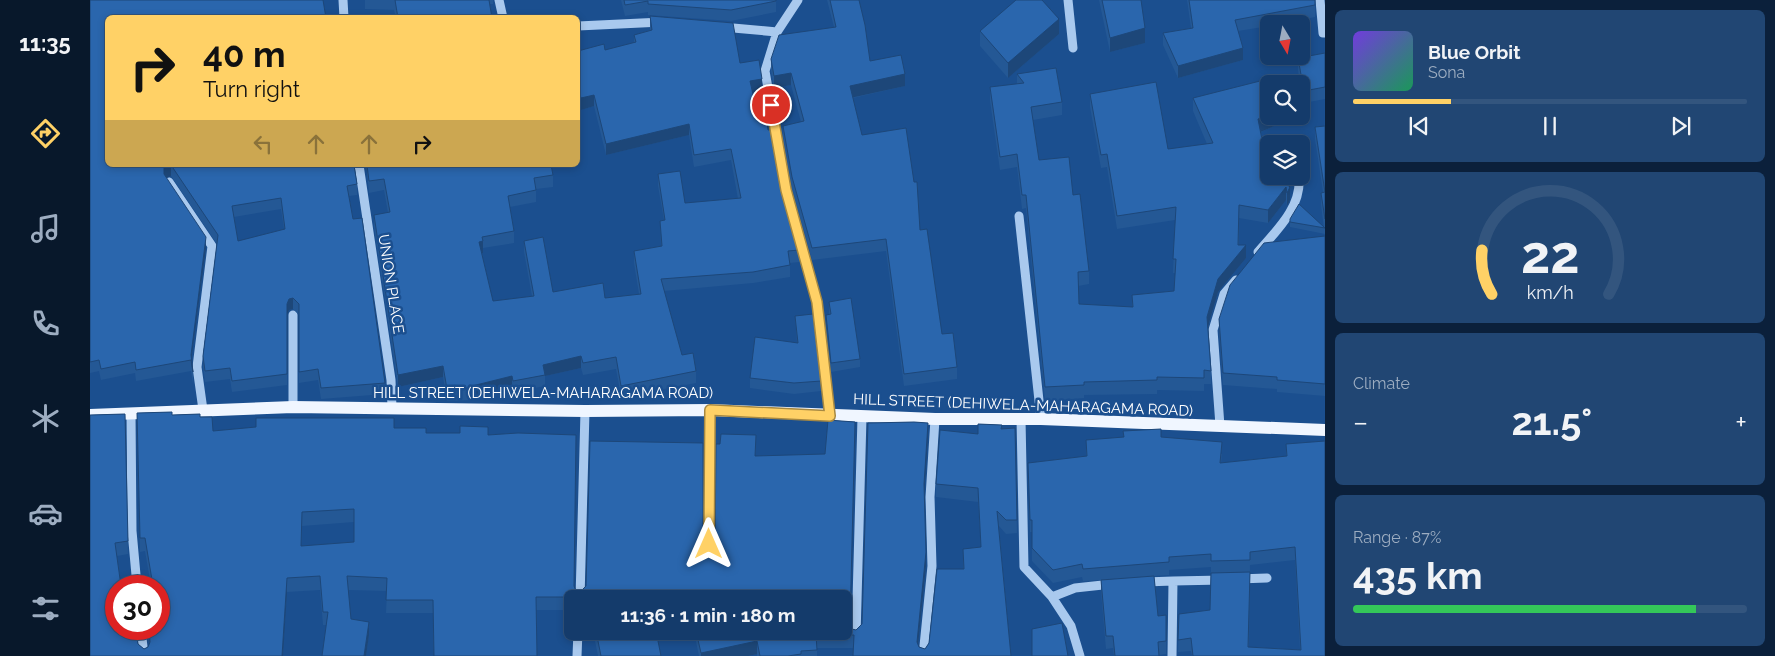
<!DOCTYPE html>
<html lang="en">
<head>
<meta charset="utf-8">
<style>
	body { margin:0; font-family:Raleway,sans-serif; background:#214673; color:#f1f3f6; height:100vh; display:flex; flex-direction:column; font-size:19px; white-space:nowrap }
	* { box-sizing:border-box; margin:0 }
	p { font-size:16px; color:#9dadc1 }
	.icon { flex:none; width:28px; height:28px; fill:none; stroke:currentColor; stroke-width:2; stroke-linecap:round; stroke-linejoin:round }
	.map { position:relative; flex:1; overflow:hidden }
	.sheet { display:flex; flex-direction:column; gap:10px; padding:10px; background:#0b203b; width:450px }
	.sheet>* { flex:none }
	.top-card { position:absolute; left:15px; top:15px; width:475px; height:152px; border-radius:8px; box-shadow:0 2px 8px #0003,0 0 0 1px #33557e; background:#ffd166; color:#111; overflow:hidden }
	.needle { width:32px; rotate:170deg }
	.tools { position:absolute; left:1170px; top:15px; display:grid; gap:10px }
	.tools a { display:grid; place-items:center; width:50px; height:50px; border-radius:8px; background:#143b6b; box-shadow:0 2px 8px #0003,0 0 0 1px #33557e; font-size:25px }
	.speed { position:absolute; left:15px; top:575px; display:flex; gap:10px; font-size:25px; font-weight:700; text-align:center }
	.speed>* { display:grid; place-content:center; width:65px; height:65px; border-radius:50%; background:#143b6b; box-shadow:0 2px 8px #0003,0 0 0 1px #33557e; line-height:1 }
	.speed .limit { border:8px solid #d22; background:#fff; color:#111 }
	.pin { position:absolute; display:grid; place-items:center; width:42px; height:42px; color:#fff; margin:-21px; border:2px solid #fff; border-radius:50%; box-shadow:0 1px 5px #0007 }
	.me { position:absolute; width:55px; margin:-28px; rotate:0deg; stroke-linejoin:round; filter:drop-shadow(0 0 4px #0008) }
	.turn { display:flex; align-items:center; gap:18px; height:105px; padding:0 15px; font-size:22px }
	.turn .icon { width:65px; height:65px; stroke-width:2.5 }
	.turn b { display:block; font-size:35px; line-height:42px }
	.lanes { display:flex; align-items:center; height:48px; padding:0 15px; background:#0003; justify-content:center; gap:25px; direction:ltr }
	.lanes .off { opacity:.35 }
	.big { font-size:38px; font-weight:700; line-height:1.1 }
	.sheet .widget { flex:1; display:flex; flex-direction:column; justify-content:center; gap:8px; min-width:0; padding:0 18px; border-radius:8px; background:#214673 }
	.sheet .dial { align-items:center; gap:0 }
	.dial svg { height:130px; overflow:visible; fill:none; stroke:#33557e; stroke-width:7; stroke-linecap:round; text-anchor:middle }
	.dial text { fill:#f1f3f6; stroke:none }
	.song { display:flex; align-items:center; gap:15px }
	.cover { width:60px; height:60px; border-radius:8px; background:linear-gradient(135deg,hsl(260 70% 55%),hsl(150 70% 35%)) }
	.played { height:5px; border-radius:2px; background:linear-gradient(90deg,#ffd166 25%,#33557e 25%) }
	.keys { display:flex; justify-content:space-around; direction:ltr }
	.heat { display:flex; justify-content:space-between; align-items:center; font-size:28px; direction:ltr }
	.charge { height:8px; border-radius:4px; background:linear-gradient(90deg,#34c759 87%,#33557e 0) }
	.trip { position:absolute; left:474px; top:590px; width:288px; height:50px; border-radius:8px; background:#143b6b; box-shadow:0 2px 8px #0003,0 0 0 1px #33557e; font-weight:700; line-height:50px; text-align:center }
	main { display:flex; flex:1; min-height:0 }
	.tabs { display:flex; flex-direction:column; width:90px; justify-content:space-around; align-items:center; background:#08182b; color:#9dadc1 }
	.tabs .icon { width:35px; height:35px }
	.tabs .on { color:#ffd166 }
	.tabs b { font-size:22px; color:#f1f3f6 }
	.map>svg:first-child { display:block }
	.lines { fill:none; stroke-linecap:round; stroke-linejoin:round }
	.minor { stroke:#a9c9ee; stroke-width:9 }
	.major { stroke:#f0f6ff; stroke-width:12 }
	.wall { fill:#245895; fill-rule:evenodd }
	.shaded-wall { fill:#1d4779 }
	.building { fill:#2a66ad; stroke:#1d4779; fill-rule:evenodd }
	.route-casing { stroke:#a68842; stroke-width:12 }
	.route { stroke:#ffd166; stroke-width:9 }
	.labels { text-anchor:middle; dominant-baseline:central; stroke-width:5; stroke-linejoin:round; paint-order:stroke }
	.street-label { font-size:15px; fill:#fff; stroke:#1b4f8f }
</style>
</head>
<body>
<main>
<nav class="tabs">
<b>11:35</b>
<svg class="icon on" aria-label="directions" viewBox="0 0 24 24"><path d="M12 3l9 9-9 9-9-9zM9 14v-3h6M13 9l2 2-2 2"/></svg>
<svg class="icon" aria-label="music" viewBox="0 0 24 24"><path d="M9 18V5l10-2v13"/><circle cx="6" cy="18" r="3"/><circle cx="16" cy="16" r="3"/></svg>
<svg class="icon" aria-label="phone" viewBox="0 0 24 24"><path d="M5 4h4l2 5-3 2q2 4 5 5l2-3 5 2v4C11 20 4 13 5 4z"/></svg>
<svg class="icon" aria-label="climate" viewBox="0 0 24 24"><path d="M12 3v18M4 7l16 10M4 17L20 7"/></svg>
<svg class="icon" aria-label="car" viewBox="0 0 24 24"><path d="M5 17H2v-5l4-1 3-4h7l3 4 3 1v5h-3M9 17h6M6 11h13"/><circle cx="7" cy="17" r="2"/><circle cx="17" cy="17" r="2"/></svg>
<svg class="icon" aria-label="filters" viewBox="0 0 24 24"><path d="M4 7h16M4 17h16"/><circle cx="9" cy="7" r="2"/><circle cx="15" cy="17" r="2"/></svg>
</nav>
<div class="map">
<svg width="1235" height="656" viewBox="0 0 1235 656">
	<rect width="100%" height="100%" fill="#1b4f8f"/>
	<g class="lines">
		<!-- minor -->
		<path class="minor" d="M253,0L254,18
			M409,0L413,18
			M708,0L687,32L675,71L696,190L727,302L740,416
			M978,0L983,48
			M1230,0L1233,33H1235
			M488,26L572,22
			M632,27L687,32
			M1206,143V144
			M269,165L301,380L302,408
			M79,182L122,246L107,367L113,410
			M929,216L951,419
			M1168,252C1187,230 1212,207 1209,176
			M203,315V407
			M41,413L42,531L47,586
			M931,419L934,567L962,597L981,626L990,656
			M1130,426L1123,330L1134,294L1146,280
			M619,564L620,410
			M1148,579L1177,578
			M1083,581L1133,580
			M1055,582L1083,581L1082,656
			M962,597L985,588L1022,584
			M490,599L495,411
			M51,629L54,656
			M766,637L772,417
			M487,656L488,631
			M833,656L842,566L840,497L845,419"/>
		<!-- major -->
		<path class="major" d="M0,415L203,407L495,411L620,410L845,419H951L1235,430"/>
	</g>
	<!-- wall -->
	<path class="wall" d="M0,0L18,18V165H264L267,184V195L259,196L295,383V394L231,399L228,380L209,383V315L203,309L199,310L197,315V385L142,392L140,379L115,382L113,367V356L127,244L81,176L76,178L116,248L101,361L103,372V384L101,371L46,381L45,373L11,380L9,371L0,373ZM191,209L194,229L148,241L144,217Z
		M275,0H403V4H400L402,18H306L304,10L275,9Z
		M531,0H686V12L641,21L558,15V12L535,16Z
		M737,0H769L780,61L815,86L763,98L772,135L830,230L852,334L867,367V379L814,386L796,251L722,260L702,189L693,138V126L711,122L701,85L684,88L681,71V59L744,27Z
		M1009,0H1051L1055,43L1020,52Z
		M1097,0H1225V17L1190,24H1179V26L1148,31L1153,60L1088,78L1073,45V33L1101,28Z
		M560,16L650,63L672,91L663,93L668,117L678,130L690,180L709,250V262L700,263V277L663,283L574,291L592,355L606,371V383L531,397L526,369L493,375L491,368L455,376V386L423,392L422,388L382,398V400L357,401L353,377L308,387L284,227V215L298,213L294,190L279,193L276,165H461L463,175V187L446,189V202L420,207L424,231V243L393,248V253H392L403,301L442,296L434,252V241L463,292L515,298L549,294L544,263V251L571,246L570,221L574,220L568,186V174L595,203L648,199L641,160L604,167L599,135L516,155L504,106L491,110L489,102L488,51L515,50L544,43V35L560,30Z
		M890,31L969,34L918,78L890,46Z
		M1235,53V99L1214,103L1211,88V84H1210L1208,70V58Z
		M927,74L972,102V115L943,120L949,160L983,195L999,271V284L988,286L989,304L1042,307V295L1084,291L1085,273H1083L1085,220L1027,229L1017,167L1011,168L1000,107V94L1078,149L1117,144L1103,111V98L1184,116V126L1171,132L1174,150L1192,180L1200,187V200L1197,206L1196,200L1178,223L1149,218V245L1156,258L1128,292L1118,328L1121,371V384H1114V391L1067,390V394L994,395V398L955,401L936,208L932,209L927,167L910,170L900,101V87L927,84Z
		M1235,126V234L1200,227V219L1234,228L1231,205V193L1233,192L1225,139V127Z
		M1235,236V396L1187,392V389L1133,385L1129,331V319Z
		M739,302L770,359V367L741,372L736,324V315L739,314Z
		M705,316L731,381V391L704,394L660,388V378L707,343Z
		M82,412V415L110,414V417H122L123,431L166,427V418H304V428H336V433H370V426L398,427V435L428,433L486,435L484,586L486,591L490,592L496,586L500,441L613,443V551L615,556L619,557L625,551L626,444H630L631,434L666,435L665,456L735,454L738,420L765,422L760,624L762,629L766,630L772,624L778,423L824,422L838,423V436L834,493L836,566L828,645L829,647L835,649L839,643L847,569H873V549L891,547L888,502L846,497V484L850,430L888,434V424L912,425V429L925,428L927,533L916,534L909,526L921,656H763L764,648H727V656H667V654L658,656H609L604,632L567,639L571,656H508L503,631H752V599H482V610H446L447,656H344L343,613H296L297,591L258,590L261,619L279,622V635L276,656H232L236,625H233L230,590L197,592L193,656H0V415L35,414L38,554L27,556L31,586H26V629H46L48,644L54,649L58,647L59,645L57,629H69V586H61L55,551L50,552L47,413ZM264,522V542L211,546L212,526Z
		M1071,437L1132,454L1131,463L1196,456V444L1235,656H1102L1101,651L1088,652L1089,614L1120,610L1121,567L1079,570V575L1064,576L1068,616L1076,615V654L1069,655V656H1024L1023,648L1016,649L1011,592V580L993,581L992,577L963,583L942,561V532H940L938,463L996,456V440ZM1205,560L1210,650L1159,647L1160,565Z"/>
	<!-- shaded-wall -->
	<path class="shaded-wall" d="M969,19V34L918,78V63Z
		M1055,28V43L1020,52V38Z
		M1153,48V60L1088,78V66Z
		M701,73V85L684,88V76Z
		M815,74V86L760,98V86Z
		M672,79V91L660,93V81Z
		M488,91H489V102L488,103Z
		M504,95V106L491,110V98Z
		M1179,115V116H1184V126L1168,133V119Z
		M599,124V135L516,155V144Z
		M81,165V176L74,179V168Z
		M1196,187V200L1178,223V210Z
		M1200,187V200L1197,206V193Z
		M116,237V248L101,362V355Z
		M393,241V253H389V242Z
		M1156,245V258L1128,292L1117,330V317L1128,279Z
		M203,298V309L199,310L197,315V304L199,299Z
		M491,356V368L455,376L453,365Z
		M353,366V377L308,387V375Z
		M422,376V388L382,398V386Z
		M838,423V436L834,497V484Z
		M836,552V566L827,655V642Z
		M197,578V592L193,656H192Z
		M279,622V635L276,656H274Z
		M667,641V654L658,656H611V653Z"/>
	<!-- building -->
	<path class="building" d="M0,0H233L236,18H18V165H264L267,184L257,186L263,219L272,218L295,383L231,388L228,369L209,372V304L203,298L199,299L197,304V374L142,381L140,368L115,371L113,356L128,235L81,165L74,168V174L116,237L101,355L103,372L101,360L46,370L45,362L11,369L9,360L0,362ZM191,198L195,229L148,241L142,206Z
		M305,0H399L402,18H308Z
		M534,0H686V1L641,10L558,4V1L535,5Z
		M740,0H769L775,25L780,61L811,55L815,74L760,86L772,135L816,128L824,182H827L830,230L837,229L852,334L863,333L867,367L814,374L796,239L722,248L702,177L693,126L714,121L701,73L684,76L681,59L689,35L746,27Z
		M926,0H952L969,19L918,63L890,31Z
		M1012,0H1051L1055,28L1020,38Z
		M1099,0H1225V5L1145,20L1153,48L1088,66L1073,33L1103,28Z
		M560,16L643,23L650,63L669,60L672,79L660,81L668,117L676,116L678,130H681L690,180L709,250L698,251L700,265L663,272L571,279L592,355L603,353L606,371L531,386L526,357L493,363L491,356L453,365L455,375L423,381L422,376L382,386V388L357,389L353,366L308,375L284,215L300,212L294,179L279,181L277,165H461L463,175L444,178L446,190L418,196L424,231L392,237L393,241L389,242L403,301L444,296L434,241L453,237L463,292L513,283L515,298L551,294L544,251L572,246L570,221L575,220L568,174L590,171L595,203L651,198L641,149L604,155L599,124L516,144L504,95L491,98L489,91H488V51L514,44L515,50L546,42L544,35L562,30Z
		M1235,53V87L1214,91L1208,58Z
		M966,68L972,102L941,107L949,160L979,157L983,195L990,194L999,271L988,272L989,304L1043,307L1042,295L1084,291L1086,259H1083L1086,207L1027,216L1017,154L1011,155L1000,94L1066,82L1078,149L1123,143L1103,98L1174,80L1179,96V115L1168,119L1174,150H1179V176H1191L1192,180L1200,187L1197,193L1196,187L1178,210L1149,205L1148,245H1156L1128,279L1117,317L1121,371L1114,370V378L1067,377V380L994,382V385L955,387L936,195H932L927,154L910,157L900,87L934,83L927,74Z
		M1235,126V219L1231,193L1235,192L1225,127Z
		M1209,204L1235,228L1200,222V219Z
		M1235,236V384L1187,380V377L1133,373L1129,319L1140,285L1174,243Z
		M761,298L770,359L741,363L736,315L741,314L739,302Z
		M723,314L731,381L704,383L660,378L665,337L708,343L705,316Z
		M82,412V415L110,414V417H122L123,431L166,427V418H304V428H336V433H370V426L398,427V435L428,433L486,435L484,586L486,591L490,592L496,586L500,441L613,443V551L615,556L619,557L625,551L626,444H630L631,434L666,435L665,456L735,454L738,420L765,422L760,624L762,629L766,630L772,624L778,423L824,422L838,423L834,484L836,552L827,642L829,647L835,649L839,643L847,569H874L873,549L891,547L888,488L846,484L850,430L888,434V424L912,425L911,429L925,428L927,520H916L907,511L921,656H763L764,635H726L727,650L711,651V654L698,656H670L667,641L611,653L606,631H752V599H499V597H446L447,656H344L343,600H296L297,578L257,576L261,619L279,622L274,656H232L238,612H233L230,576L197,578L192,656H0V415L35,414L38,541L25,543L31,586H26V629H46L48,644L54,649L58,647L60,642L59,629H69V586H63L55,538H50L47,413ZM264,509V542L211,546L212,512Z
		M1071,429V437L1132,442L1130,463L1197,456L1196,444L1235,441V656H1103L1101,638L1088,640L1089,614L1120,610L1121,573L1160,572L1158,647L1211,650L1205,547L1160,552V560L1121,561V554L1079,557V562L993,569L992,564L963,570L942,548V520H940L938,463L997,456L996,440L1034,437L1033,431Z
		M1064,576L1068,616L1076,615V641L1068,642L1069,656H1025L1023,636H1016L1011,580Z
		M972,623L978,656H942V629Z
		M506,631H566L571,656H511Z"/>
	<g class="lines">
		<defs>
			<path id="route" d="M619,544L620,410L740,416L727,302L696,190L681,105"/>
		</defs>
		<!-- route casing -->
		<use href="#route" class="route-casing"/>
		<!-- route -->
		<use href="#route" class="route"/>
	</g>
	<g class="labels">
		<!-- street labels -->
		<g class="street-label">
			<text transform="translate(301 284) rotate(81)">UNION PLACE</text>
			<text x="453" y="393">HILL STREET (DEHIWELA-MAHARAGAMA ROAD)</text>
			<text transform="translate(933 405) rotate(2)">HILL STREET (DEHIWELA-MAHARAGAMA ROAD)</text>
		</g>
	</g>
</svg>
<div class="tools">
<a><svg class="needle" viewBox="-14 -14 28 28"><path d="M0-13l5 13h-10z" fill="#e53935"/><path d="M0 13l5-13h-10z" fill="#9dadc1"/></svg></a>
<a><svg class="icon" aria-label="search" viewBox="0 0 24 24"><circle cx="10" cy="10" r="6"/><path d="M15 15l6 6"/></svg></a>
<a><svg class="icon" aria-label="layers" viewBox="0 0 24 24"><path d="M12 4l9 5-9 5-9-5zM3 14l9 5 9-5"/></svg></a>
</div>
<div class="speed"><div class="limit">30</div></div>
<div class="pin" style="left:681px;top:105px;background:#d93025"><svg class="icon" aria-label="arrive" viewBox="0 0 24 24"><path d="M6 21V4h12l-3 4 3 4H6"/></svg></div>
<svg class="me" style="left:619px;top:544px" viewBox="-20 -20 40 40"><path d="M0-17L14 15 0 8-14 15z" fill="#ffd166" stroke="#fff" stroke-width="4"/></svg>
<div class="trip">11:36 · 1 min · 180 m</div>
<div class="top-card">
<div class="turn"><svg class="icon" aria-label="right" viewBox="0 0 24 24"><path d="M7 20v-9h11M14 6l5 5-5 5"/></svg><div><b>40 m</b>Turn right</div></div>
<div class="lanes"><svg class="icon off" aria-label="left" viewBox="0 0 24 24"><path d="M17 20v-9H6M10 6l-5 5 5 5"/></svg><svg class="icon off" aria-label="ahead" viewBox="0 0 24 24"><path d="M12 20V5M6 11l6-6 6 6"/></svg><svg class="icon off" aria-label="ahead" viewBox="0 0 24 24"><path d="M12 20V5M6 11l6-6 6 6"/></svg><svg class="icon" aria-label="right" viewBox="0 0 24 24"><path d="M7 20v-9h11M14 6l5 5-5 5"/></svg></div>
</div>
</div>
<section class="sheet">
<div class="widget">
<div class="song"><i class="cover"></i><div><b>Blue Orbit</b><p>Sona</p></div></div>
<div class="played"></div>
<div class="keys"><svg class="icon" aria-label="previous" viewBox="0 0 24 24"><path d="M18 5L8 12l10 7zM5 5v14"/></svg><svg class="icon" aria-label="pause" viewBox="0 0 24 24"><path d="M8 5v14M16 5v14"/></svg><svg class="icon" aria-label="next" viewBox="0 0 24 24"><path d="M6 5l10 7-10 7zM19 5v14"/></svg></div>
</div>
<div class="widget dial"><svg viewBox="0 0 100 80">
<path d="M14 69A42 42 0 1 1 86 69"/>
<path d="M14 69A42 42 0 0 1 8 42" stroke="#ffd166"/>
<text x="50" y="56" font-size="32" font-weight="700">22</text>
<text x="50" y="72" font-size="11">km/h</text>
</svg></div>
<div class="widget"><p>Climate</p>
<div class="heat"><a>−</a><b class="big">21.5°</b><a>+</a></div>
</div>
<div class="widget"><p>Range · 87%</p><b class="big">435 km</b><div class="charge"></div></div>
</section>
</main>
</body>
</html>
